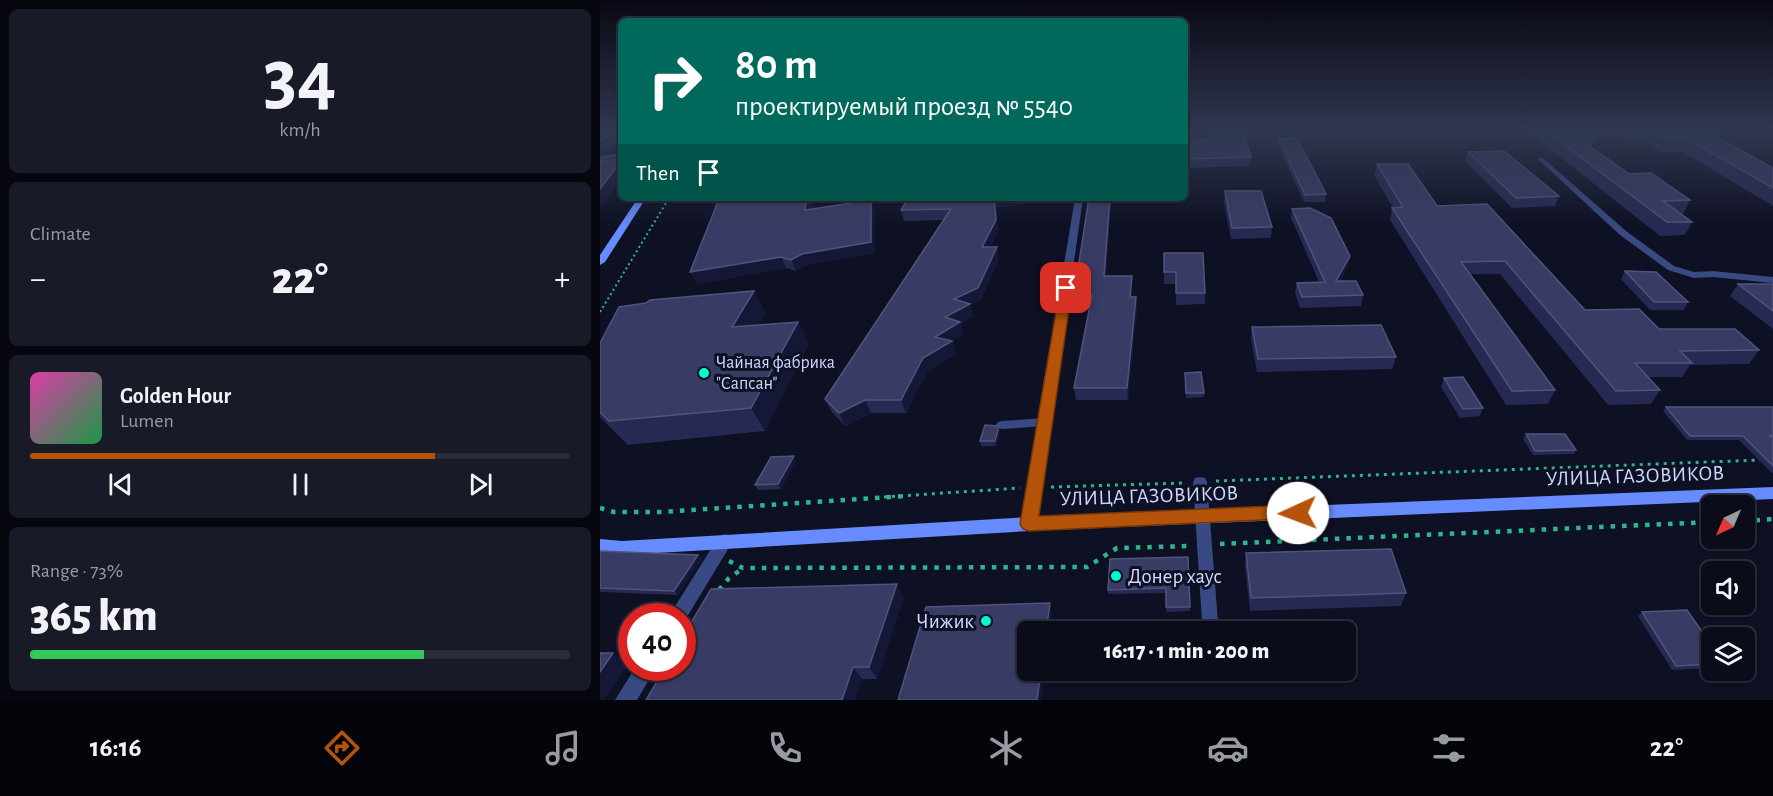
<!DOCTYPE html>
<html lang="en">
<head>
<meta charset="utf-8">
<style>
	body { margin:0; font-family:"Alegreya Sans",sans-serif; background:#181a27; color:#f1f3f6; height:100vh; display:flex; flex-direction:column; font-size:22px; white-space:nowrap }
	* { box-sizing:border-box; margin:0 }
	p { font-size:20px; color:#999ba2 }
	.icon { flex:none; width:33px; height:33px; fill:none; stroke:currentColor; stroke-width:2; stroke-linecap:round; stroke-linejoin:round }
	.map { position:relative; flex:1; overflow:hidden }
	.panel { display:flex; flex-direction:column; gap:9px; padding:9px; background:#06070e; width:600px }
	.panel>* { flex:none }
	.guide { position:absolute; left:18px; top:18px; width:570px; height:183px; border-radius:9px; box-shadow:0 2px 4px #0004,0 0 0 2px #2a2c39; background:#00695c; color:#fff; overflow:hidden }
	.needle { width:39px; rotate:224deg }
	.buttons { position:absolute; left:1101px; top:495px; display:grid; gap:12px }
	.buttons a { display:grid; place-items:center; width:54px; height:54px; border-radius:9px; background:#0a0c1a; box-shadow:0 2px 4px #0004,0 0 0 2px #2a2c39; font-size:30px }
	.speed { position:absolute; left:18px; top:603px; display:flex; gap:12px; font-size:30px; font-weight:700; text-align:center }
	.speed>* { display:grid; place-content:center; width:78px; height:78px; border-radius:50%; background:#0a0c1a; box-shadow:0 2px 4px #0004,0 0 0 2px #2a2c39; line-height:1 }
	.speed .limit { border:9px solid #d22; background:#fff; color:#111 }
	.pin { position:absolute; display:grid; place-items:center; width:51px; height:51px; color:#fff; margin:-26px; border-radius:12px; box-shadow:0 3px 9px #0006 }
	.me { position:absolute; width:66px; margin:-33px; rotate:268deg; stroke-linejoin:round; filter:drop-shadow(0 0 4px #0008) }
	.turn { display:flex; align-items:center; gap:21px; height:126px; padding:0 18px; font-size:27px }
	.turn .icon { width:78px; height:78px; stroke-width:2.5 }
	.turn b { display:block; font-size:42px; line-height:51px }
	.then { display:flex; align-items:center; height:57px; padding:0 18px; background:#0003; gap:12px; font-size:22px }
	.big { font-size:45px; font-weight:800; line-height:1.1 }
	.panel .card { flex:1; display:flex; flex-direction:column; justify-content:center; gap:9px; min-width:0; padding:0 21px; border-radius:9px; background:#181a27 }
	.panel .dial { align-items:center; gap:0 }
	.dial b { font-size:78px; line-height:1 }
	.song { display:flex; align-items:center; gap:18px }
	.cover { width:72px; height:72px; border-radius:9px; background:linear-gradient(135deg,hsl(320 70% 55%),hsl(140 70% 35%)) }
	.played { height:6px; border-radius:3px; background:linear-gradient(90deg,#b45309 75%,#2a2c39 75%) }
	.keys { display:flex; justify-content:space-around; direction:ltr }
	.heat { display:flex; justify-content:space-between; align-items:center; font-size:33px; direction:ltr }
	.charge { height:9px; border-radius:4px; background:linear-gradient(90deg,#34c759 73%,#2a2c39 0) }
	.trip { position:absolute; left:417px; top:621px; width:339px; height:60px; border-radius:9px; background:#0a0c1a; box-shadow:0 2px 4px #0004,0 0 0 2px #2a2c39; font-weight:800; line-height:60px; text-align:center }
	.dock { display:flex; height:96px; justify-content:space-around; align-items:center; background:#04050a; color:#999ba2 }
	.dock .icon { width:42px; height:42px }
	.dock .on { color:#b45309 }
	.dock b { font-size:27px; color:#f1f3f6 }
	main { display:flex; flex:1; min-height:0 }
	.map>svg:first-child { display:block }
	.green { fill:#112d25 }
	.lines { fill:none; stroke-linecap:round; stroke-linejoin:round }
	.path-far2 { stroke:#2db689; stroke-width:2; stroke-dasharray:2 3; stroke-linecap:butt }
	.path-far1 { stroke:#2db689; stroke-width:3; stroke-dasharray:3 5; stroke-linecap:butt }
	.path { stroke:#2db689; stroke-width:4.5; stroke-dasharray:4.5 7; stroke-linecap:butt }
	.lane { fill:#384983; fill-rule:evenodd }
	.street { fill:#384983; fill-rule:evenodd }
	.secondary { fill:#678cff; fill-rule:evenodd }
	.wall { fill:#262951 }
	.shaded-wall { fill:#151737 }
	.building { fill:#383c64; stroke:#50547c; stroke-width:1.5 }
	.route { fill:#b45309; stroke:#753606; stroke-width:1.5 }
	.poi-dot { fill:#00fbd0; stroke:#0e1023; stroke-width:2 }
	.labels { text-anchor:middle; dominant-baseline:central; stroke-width:6; stroke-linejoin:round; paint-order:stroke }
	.poi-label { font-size:18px; fill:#d0d7ff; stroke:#0e1023; text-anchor:start }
	.near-street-label { font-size:21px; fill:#d0d7ff; stroke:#0e1023 }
	.near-poi-label { font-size:21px; fill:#d0d7ff; stroke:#0e1023; text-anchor:start }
</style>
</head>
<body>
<main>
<section class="panel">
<div class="card dial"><b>34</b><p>km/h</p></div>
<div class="card"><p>Climate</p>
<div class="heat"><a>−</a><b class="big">22°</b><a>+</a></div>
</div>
<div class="card">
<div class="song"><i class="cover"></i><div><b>Golden Hour</b><p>Lumen</p></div></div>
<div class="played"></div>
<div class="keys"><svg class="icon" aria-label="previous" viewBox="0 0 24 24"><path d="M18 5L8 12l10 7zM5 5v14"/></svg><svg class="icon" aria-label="pause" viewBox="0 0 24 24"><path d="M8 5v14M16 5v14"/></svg><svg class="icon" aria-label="next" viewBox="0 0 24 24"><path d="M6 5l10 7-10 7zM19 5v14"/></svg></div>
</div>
<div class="card"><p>Range · 73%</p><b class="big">365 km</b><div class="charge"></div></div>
</section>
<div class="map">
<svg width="1173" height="700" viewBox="0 0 1173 700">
	<rect width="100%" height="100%" fill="#0e1023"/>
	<!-- green -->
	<path class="green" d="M0,130H21V143L0,151Z"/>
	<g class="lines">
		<!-- path-far2 -->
		<path class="path-far2" d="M0,140L21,130
			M0,312L69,198"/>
		<!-- path-far1 -->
		<path class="path-far1" d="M616,481L1160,460
			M451,487L585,483
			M284,497L420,488"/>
		<!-- path -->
		<path class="path" d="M0,508L14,512H62L307,496
			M1144,521L1173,519
			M620,544L1112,522
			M129,561L143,568L487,567L517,548L589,546
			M119,590L129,578L142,569"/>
		<!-- lane -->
		<path class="lane" d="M21,153V157L0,160V156Z
			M939,158H943L1026,231L1074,266L1094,272L1113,271L1173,277V283L1113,277L1094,278L1068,270L1020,235L939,160Z
			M445,418L449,419L451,422L449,425L445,426L402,429L398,428L396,425L398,422L402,421Z
			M600,477L605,478L607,482L618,622L616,627L610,630L604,627L602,622L593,482L595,478Z"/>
		<!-- street -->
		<path class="street" d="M475,198H483L437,524L435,529L429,531L423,529L421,524Z
			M125,534L131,536L133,541L84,622L82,623V616H69L119,536Z
			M35,668H56L37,700H15Z"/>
		<!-- secondary -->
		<path class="secondary" d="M38,198H46L5,262L0,265V255Z
			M1173,487V499L429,531L22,555L0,553V539L22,541L429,517Z"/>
	</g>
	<!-- wall -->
	<path class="wall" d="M610,130H643L651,157L650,166L585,168V139H612Z
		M926,130H1104L1173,168V206L1083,152H1061L1043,141H1025L1017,135H989L995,139L992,147L1029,174L1090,200L1083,214H1081L1092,222L1085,235L1060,236Z
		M679,139L726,194L725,202H704L678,145Z
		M868,152L959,196L955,206L912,208L865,161Z
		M777,164L985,310L1059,329L1159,350L1149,364L1090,365L1082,377H1048L1060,390L1051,404L1008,405L900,274H870L955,390L948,404L906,405L790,220L792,208H793L774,175Z
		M585,172L587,188V197H585Z
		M625,191L672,227L671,238L631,239L624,202Z
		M114,198H213L212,209L271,200L274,210L275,253L207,265L196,271L186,268L97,284L116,207L113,200Z
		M308,198H424L425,199H422L423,204L396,208L398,231L390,247L399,259L381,300L370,305L373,316L361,323L364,334L352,341L356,354L328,371L306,413H271L245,426L232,412L225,399L344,220L304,221L301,210Z
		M489,198H535L511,199L506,276H532V297H536L537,308L528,400H476L474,388L490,306H487L485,295L487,286H479L477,275Z
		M692,209L750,256L748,266L740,281L763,295L761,306L700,308L695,293L697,283L719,282L691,218Z
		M564,253L605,293V304L576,305V284H564Z
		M1025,271L1088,302L1084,310H1050L1021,279Z
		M1138,284H1173V329L1130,296Z
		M154,291L165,313L158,325L198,322L209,344L165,431L28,445L0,417V343Z
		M652,327L796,357L792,369L657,372L651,339Z
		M585,377L604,393V397L586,398Z
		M844,378L883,408L880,416L860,418L841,387Z
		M1066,407H1173V473H1172L1139,440H1087L1063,411Z
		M400,431L396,446H381L380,441Z
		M926,434L976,450L974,454L933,455L923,439Z
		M196,461L181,489L158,490L155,485Z
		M0,551L102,559L78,595L0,592Z
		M646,553L806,593L801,606L650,611L645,566Z
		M588,557L590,611L566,612V593L508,594V590Z
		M304,597L277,679H262L46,700Z
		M1042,612L1112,646V668L1072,670L1038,616Z"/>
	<!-- shaded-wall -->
	<path class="shaded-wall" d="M21,161V179L0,208V189Z
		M207,198H213L210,221L205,210Z
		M394,198H424L425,199H422L423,204L396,208L398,231L384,259L382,247Z
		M510,198H511L505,287L504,276Z
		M119,199L118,211L113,200Z
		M271,200L274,210L275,253L207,265L196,271L191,260Z
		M397,247L399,259L381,300L370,305L373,316L361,323L364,334L352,341L356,354L328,371L306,413L301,400L354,299Z
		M750,256L748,266L734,292L736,281Z
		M181,257L186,268L97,284L90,272Z
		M532,276V287L531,308L530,297Z
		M154,291L165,313L145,350L132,327Z
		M536,297L537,308L528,400L527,388Z
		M198,322L209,344L165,431L151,408Z
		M265,400L271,413L245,426L239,413Z
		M399,426L400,431L396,446L395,441Z
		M194,456L196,461L181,489L178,484Z
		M98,555L102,559L78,595L74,591Z
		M297,584L304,597L277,679L269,667Z
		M450,603L452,612L450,632H446Z
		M13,653L28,665L4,700H0V672Z
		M253,667L262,679L255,700H242Z
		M441,670H445L441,700H437Z"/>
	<!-- building -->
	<path class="building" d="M612,130H643L651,157L585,159V139H614Z
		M944,130H982L995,139L981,140L1029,174L1051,173L1090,200L1063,201L1092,222H1067Z
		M1050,130H1104L1173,168V188L1089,140H1066Z
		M697,138L726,194L705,195L679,139Z
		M904,151L959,196L916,198L868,152Z
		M21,159V161L0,189V161Z
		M777,164H808L837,206L887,204L985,310L1039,309L1059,329H1135L1159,350L1080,351L1092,363H1035L1060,390L1016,391L905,261L861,262L955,390L912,391L792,208L803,207Z
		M585,172L587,188H585Z
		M625,191H661L672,227L632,228Z
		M114,198H207L205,210L271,200V242L202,254L191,260L181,257L90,272L119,199L113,200Z
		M308,198H394L396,220L382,247H397L378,288L354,299L370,304L345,317L360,322L335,337L352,341L323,358L301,400H265L239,413L225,399L351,209L301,210Z
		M489,198H510L504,276H532L530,297H536L527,388H474L492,295H485L489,275H477Z
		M710,208L731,218L750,256L736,281H756L763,295L702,297L697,283L725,282L692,209Z
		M564,253H603L605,293H576V272H564Z
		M1025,271L1056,272L1088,302H1054Z
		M1138,284H1173V311Z
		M154,291L132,327L198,322L151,408L9,421L0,412V343L19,307L46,303L50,300Z
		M781,325L796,357L658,359L652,327Z
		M601,372L604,393H586L585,373Z
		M863,377L883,408L863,409L844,378Z
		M1066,407H1173V436H1170L1173,439V466L1143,436H1090Z
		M385,425L399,426L395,441H380Z
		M926,434H965L976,450L935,451Z
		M194,456L178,484L155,485L171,457Z
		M791,549L806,593L651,598L646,553Z
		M0,551L98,555L74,591L0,588Z
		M588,557L590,607H566V588L508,590L510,559Z
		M297,584L269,667H253L242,700H46L65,668H82V638L111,589Z
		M450,603L446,632H428V670H441L437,700H298L326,607Z
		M1087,610L1112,646V664L1076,666L1042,612Z
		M0,653H13L0,672Z"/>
	<!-- sky -->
	<linearGradient id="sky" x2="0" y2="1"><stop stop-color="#080913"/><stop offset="0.57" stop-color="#303750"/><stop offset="1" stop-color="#303750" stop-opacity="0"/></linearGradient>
	<rect width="1173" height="228" fill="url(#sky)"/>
	<!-- route -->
	<path class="route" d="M466,284L472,288L439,516L698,505L704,508L706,513L704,518L429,531L423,529L420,524L460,288Z"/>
	<!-- markers -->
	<g class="poi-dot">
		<circle cx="104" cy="373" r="6"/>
		<circle cx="516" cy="576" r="6"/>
		<circle cx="386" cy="621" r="6"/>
	</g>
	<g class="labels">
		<!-- poi labels -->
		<g class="poi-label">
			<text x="116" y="363">Чайная фабрика<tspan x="116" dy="21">"Сапсан"</tspan></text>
		</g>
		<!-- near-street labels -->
		<g class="near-street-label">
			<text transform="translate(1035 476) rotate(-2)">УЛИЦА ГАЗОВИКОВ</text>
			<text transform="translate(549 496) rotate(-2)">УЛИЦА ГАЗОВИКОВ</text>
		</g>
		<!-- near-poi labels -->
		<g class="near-poi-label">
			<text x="528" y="576">Донер хаус</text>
			<text x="374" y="621" text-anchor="end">Чижик</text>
		</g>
	</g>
</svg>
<div class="buttons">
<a><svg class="needle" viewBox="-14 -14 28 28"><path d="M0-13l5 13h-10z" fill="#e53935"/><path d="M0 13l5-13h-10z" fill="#999ba2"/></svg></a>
<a><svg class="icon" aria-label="sound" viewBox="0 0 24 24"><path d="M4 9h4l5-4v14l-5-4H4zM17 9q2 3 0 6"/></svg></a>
<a><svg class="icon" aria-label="layers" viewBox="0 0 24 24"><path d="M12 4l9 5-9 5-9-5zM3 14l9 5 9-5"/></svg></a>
</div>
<div class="speed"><div class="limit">40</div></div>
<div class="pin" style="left:466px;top:288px;background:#d93025"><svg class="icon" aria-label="arrive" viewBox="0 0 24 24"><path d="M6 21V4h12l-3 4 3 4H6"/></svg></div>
<svg class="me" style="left:698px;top:513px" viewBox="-20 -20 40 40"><circle r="19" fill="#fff"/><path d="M0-13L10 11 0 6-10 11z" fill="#b45309"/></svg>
<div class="trip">16:17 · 1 min · 200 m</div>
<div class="guide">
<div class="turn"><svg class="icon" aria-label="right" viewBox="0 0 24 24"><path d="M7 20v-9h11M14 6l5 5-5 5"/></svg><div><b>80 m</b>проектируемый проезд № 5540</div></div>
<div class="then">Then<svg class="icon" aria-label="arrive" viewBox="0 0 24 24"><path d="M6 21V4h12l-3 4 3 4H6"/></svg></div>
</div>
</div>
</main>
<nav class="dock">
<b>16:16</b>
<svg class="icon on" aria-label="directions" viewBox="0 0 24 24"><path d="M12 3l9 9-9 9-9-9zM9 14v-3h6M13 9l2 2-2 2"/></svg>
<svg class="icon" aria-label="music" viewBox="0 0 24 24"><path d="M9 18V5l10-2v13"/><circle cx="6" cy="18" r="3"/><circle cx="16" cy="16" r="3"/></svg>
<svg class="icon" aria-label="phone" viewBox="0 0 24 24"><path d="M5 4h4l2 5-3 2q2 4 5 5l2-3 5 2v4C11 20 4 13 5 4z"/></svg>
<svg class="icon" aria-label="climate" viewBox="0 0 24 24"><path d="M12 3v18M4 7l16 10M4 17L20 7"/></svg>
<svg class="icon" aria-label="car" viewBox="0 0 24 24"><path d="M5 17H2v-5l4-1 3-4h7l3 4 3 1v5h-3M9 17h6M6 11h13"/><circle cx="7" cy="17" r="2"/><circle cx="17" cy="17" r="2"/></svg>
<svg class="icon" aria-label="filters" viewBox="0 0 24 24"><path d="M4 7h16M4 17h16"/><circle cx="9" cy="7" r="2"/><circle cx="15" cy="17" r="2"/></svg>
<b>22°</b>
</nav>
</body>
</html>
